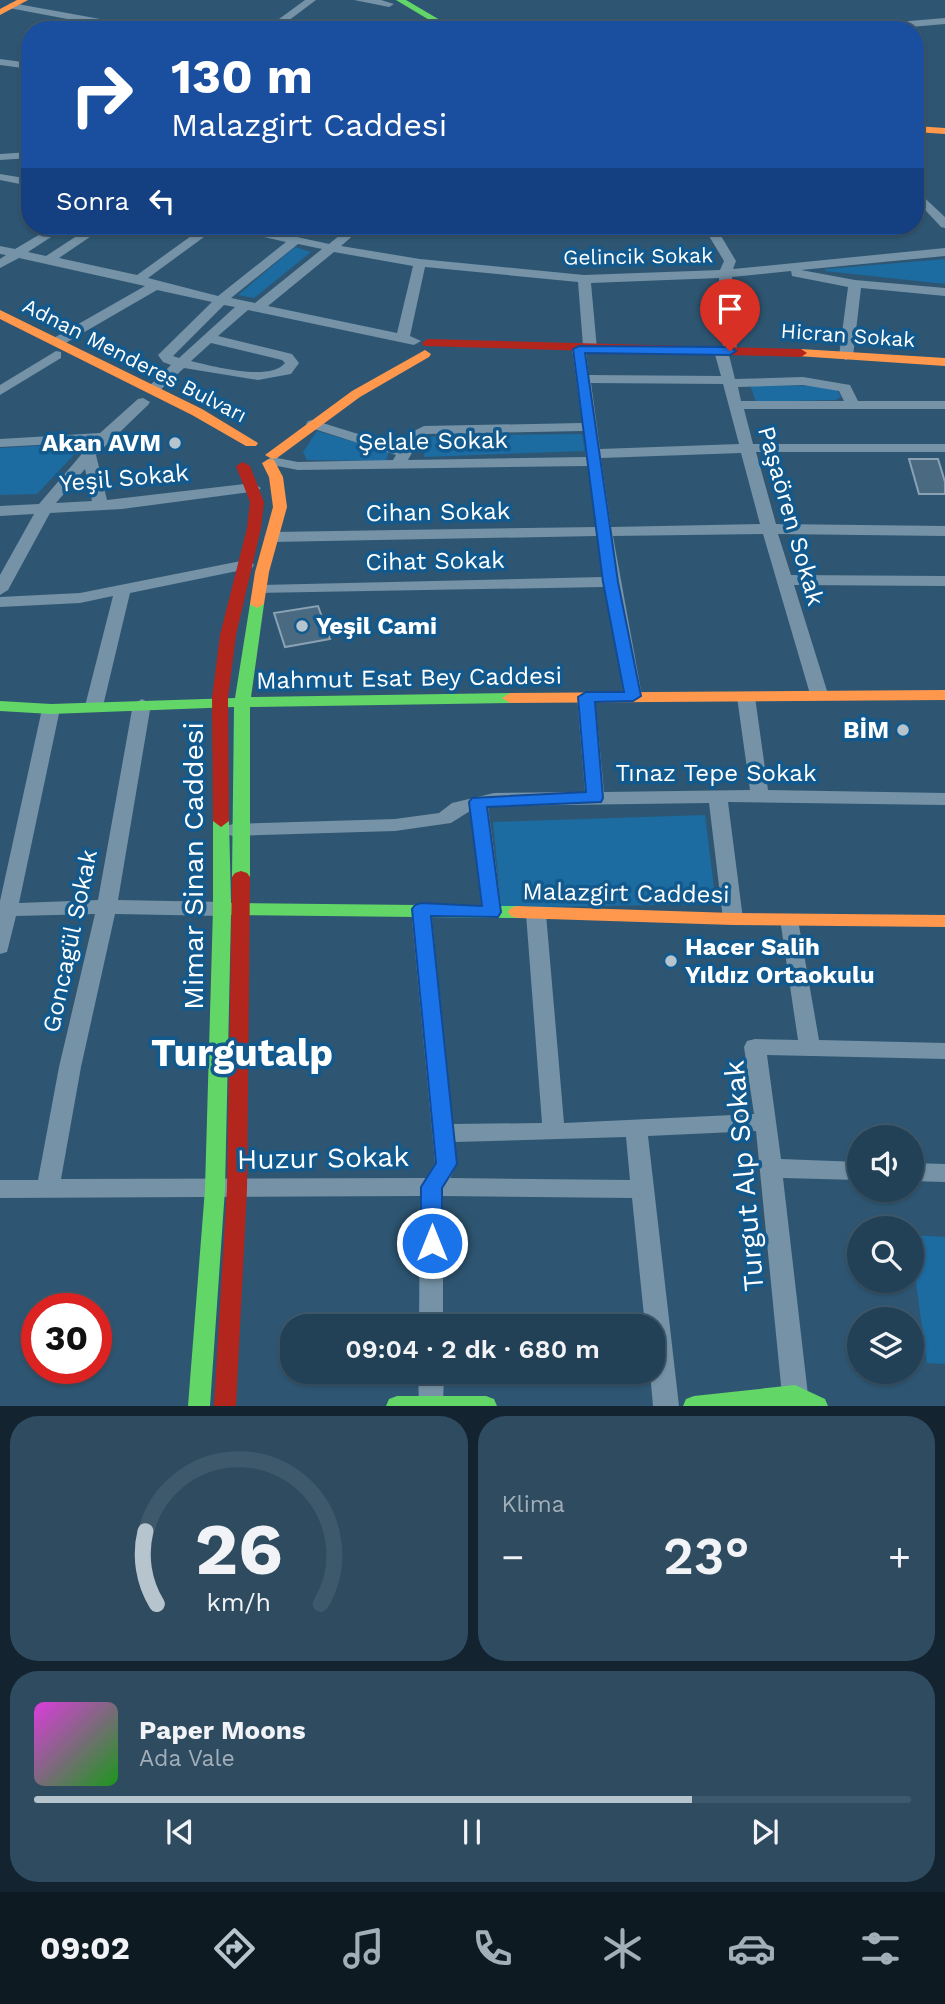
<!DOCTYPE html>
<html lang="tr">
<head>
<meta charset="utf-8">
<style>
	body { margin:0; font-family:"Work Sans",sans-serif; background:#2e4b60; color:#f1f3f6; height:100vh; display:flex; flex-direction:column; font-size:26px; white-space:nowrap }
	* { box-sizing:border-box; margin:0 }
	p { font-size:23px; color:#a2afb9 }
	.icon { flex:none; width:38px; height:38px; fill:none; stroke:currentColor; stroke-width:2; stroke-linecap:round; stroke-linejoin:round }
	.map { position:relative; height:1406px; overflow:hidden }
	.details { display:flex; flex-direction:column; gap:10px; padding:10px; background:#13232f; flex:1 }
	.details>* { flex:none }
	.guide { position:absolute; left:21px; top:21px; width:903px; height:214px; border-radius:28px; box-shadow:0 2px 5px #0004,0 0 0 2px #3f596c; background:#1a4fa0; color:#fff; overflow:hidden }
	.fabs { position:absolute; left:847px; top:1125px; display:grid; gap:14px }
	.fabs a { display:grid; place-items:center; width:77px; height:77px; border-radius:50%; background:#224056; box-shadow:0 2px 5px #0004,0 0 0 2px #3f596c; font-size:35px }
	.speed { position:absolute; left:21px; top:1293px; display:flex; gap:14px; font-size:35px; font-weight:700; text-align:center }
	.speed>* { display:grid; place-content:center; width:91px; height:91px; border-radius:50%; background:#224056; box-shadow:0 2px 5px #0004,0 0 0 2px #3f596c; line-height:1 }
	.speed .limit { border:10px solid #d22; background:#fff; color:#111 }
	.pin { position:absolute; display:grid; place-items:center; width:60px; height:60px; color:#fff; margin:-72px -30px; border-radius:50% 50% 50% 0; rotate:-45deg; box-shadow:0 0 7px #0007 }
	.pin .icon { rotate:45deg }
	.me { position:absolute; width:77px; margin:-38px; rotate:0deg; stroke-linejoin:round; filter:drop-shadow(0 0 5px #0008) }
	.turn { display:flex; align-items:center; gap:24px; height:147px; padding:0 35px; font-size:32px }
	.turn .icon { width:91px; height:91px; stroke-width:2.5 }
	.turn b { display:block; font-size:49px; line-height:60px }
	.then { display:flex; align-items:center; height:66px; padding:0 35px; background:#0003; gap:14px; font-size:26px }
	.big { font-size:52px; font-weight:600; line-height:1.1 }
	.details .widget { flex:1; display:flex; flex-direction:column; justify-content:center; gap:10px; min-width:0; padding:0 24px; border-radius:28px; background:#2e4b60 }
	.details .dial { align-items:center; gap:0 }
	.dial svg { height:182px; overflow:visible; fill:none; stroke:#3f596c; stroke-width:7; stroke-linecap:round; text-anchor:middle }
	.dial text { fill:#f1f3f6; stroke:none }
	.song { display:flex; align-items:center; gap:21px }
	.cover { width:84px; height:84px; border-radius:10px; background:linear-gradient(135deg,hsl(300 70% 55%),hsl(120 70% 35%)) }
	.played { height:7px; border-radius:4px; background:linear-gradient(90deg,#b6c4ce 75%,#3f596c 75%) }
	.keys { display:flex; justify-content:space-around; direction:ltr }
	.heat { display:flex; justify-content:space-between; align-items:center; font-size:38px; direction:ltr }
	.details .tiles { flex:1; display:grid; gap:10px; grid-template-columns:1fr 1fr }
	.widget:last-child { grid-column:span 2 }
	.trip { position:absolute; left:280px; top:1314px; width:385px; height:70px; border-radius:28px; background:#224056; box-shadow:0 2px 5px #0004,0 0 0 2px #3f596c; font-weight:600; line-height:70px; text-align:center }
	.tabs { display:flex; height:112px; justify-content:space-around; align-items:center; background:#0e1a22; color:#a2afb9 }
	.tabs .icon { width:49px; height:49px }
	.tabs .selected { color:#b6c4ce }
	.tabs b { font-size:32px; color:#f1f3f6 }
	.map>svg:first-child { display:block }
	.green { fill:#1c6ba1 }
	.building { fill:#496a81; stroke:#8aa2b4; stroke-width:2 }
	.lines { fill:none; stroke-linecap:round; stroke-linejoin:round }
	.street { fill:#7592a6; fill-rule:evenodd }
	.fast { fill:#63d668; fill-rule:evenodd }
	.slow { fill:#ff974d; fill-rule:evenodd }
	.jam { fill:#b3261e; fill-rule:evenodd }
	.route { fill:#1a73e8; stroke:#114b97; stroke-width:2 }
	.poi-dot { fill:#b6c4ce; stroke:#125a8e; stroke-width:2.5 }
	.labels { text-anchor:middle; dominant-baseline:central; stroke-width:7; stroke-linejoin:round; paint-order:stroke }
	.far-street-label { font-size:21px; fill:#fff; stroke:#125a8e }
	.street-label { font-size:24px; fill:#fff; stroke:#125a8e }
	.poi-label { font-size:24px; font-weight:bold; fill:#fff; stroke:#125a8e; text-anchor:end }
	.near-street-label { font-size:28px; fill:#fff; stroke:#125a8e }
	.near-district-label { font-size:38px; font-weight:bold; fill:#fff; stroke:#125a8e }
</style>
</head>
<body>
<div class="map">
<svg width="945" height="1406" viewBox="0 0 945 1406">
	<rect width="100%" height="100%" fill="#2e5672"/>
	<!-- green -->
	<path class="green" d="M295,247L311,252L254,298L238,295Z
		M945,259V284L825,271L826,269Z
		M750,385L830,386L836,388L841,397L835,400L756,402Z
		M317,431L389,452L386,461L307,460L303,452Z
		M460,431L468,435L582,434L585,451L424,457L425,439L440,434Z
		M85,443L37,494L0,495V448Z
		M705,815L716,904L501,908L493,822Z
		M912,1235L945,1237V1364L927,1363L912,1254Z"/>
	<!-- building -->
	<path class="building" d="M909,459H938L945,482V494H919Z
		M318,606L330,639L285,647L274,613Z"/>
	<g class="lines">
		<!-- street -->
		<path class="street" d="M305,0H316L276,30H264Z
			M354,0H381L394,4L389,7Z
			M12,3L144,27L149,30H126L9,8V4Z
			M945,18V24L876,30H832L837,27Z
			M0,59L30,63V69L0,65Z
			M30,152V158L0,160V154Z
			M0,174L30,179V186L0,180Z
			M915,189L945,217V228L941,227L915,199Z
			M54,226H68L28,252L46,256L92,226H106L59,258L137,275L205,226H219L148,278L218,296L286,242L228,229L226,226H247L329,244L351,226H364L341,246L420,259L584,275L720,270L724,261L703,226H715L736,261L733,269L945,248V256L801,270L855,280L945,288V296L861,288L853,356L846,360L839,356L848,287L792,276L791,271L732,277L737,351L729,355L735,379L803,377L850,385L858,401H945V409H744L753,444H945V452H756L776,524L945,526V536L778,534L791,575L945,576V586L794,585L828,694L819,699L810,694L763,534L613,536L642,696L633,701L624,696L604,587L255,593L253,590L255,587L261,585L602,577L597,536L272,542L264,537L272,532L596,527L588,466L298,470L267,464L265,461L272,457L298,462L393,460L396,455L308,427L306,424L308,421L313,420L400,447L408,434L424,426L582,423L572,349L574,346H583L578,282L425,267L410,336L421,341L414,345L248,310L218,336L292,354L299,363L291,374L258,380L184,368L157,393L152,394L145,390L171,365L163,362L158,355L212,302L157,290L62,345H52V339L145,286L19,258L0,268V259L6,255L0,254V246L15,249ZM298,244L322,249L255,303L231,298ZM334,252L413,266L397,333L268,306ZM719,278L723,347L714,351L721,376L589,375L586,352H595L597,349L591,283ZM224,305L235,307L179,358L173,356ZM211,343L282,360L285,363C270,382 212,366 191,361ZM591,383L723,384L739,444L600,449ZM803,385L839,391L844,401H741L738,387ZM583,431L586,457L408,460L419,440L427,434ZM741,453L760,524L611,527L601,458Z
			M56,351L61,352V358L0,395V385Z
			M143,398L150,402L148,405L96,455L107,500L253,483L261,488L258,491L122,509L50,513L8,590L0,595V575L34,514L0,516V506L39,504L92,442L0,447V439L100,433L138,399ZM85,469L92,501L56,503Z
			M246,560L252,562L254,565L252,568L130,593L103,706L94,711L85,706L113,596L80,603L0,607V597L80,593Z
			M586,692L595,697L604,792L750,790L737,697L746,692L755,697L768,790L945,793V805L728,802L743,919L740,924H726L723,919L709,803L488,806L502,912L499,917H485L482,912L470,811L451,823L395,831L233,836L226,834L224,830L226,826L233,824L395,819L439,813L452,803L494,793L585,792L577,697Z
			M142,699L151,704L118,900L222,902L229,904L232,909L229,914L222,916L115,914L81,1067L61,1179L426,1178L435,1163L411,909L414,904H428L431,909L453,1124L542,1123L526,914L529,909H543L546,914L564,1123L754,1114L744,1047L747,1041L755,1039L798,1040L780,919L783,914H797L819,1040L945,1043V1059L767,1055L781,1159L859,1162V1180L783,1178L808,1395L804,1403L797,1406L786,1403L782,1395L756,1131L648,1136L679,1406H653L650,1372H653V1326H645L632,1198L443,1196V1326H419L420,1196L0,1198V1180H38L59,1067L95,914L16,916L7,952L0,954V901L42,709L51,704L60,709L19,903L98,900L133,704ZM626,1137L630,1180L450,1178L457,1164L455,1142Z
			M912,1163L945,1164V1182L912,1181Z
			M418,1372H444L443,1406H419Z"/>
		<!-- fast -->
		<path class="fast" d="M396,0H406L457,30H446Z
			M257,600L264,604L251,697L510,693L518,698L510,703L250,707V877L247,881H235L232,877L234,707L51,714L0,711V701L51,704L235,698L250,604Z
			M221,815L229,821L231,903L517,906L523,908L526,912L523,916L517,918L231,915L225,1189L210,1406H188L205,1189L213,909V821Z
			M795,1385L825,1399L828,1406H683L686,1399L694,1396Z
			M397,1396H486L494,1399L497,1406H386L389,1399Z"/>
		<!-- slow -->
		<path class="slow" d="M17,0H28L0,15V9Z
			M915,126L945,128V134L915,132Z
			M0,310L202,409L258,443L256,446H246L192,415L0,319Z
			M801,349L945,358V366L797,356L795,353Z
			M425,350L431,354L429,357L360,397L277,458L272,459L265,455L352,391Z
			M269,459L274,460L283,477L287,507L269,572L264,604L257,608L250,604L255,572L273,507L269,477L262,463Z
			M945,690V700L510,703L502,698L510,693Z
			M517,906L733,913L945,915V927L733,925L517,918L511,916L508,912L511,908Z"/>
		<!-- jam -->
		<path class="jam" d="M428,339L801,349L807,353L801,357L424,346L422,343Z
			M243,462L250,466L264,502L261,528L236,635L228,698L229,821L221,827L213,821L212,698L220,635L247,528L250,502L236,466Z
			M241,871L247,873L250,877L247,1189L236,1406H214L227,1189L232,877L235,873Z"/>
	</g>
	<!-- route -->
	<path class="route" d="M579,346L730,347L736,351L730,355L585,353L618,582L641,696L633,701L595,702L603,798L601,802L487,807L501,912L498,917L431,916L457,1164L442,1188V1243L439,1249L432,1252L424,1249L421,1243V1187L436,1163L412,909L415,905L421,903L482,906L469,802L472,798L586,792L578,697L586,692H624L603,582L573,349Z"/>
	<!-- markers -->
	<g class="poi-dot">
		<circle cx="175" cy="443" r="7"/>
		<circle cx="302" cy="626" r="7"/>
		<circle cx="903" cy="730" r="7"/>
		<circle cx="671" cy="961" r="7"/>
	</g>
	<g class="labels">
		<!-- far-street labels -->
		<g class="far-street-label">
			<text transform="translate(638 256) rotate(-1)">Gelincik Sokak</text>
			<text transform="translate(848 335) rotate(4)">Hicran Sokak</text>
			<text transform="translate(135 360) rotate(27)">Adnan Menderes Bulvarı</text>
		</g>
		<!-- street labels -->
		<g class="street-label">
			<text transform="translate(433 441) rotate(-1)">Şelale Sokak</text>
			<text transform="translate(124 478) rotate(-5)">Yeşil Sokak</text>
			<text transform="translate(438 512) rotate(-1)">Cihan Sokak</text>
			<text transform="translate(791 516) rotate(74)">Paşaören Sokak</text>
			<text transform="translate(435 561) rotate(-1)">Cihat Sokak</text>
			<text transform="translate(409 678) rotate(-1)">Mahmut Esat Bey Caddesi</text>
			<text x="716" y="773">Tınaz Tepe Sokak</text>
			<text transform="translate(626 893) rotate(1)">Malazgirt Caddesi</text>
			<text transform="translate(70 941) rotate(-78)">Goncagül Sokak</text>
		</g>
		<!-- poi labels -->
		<g class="poi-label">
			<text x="161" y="443">Akan AVM</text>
			<text x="316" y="626" text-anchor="start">Yeşil Cami</text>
			<text x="889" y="730">BİM</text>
			<text x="685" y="947" text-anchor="start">Hacer Salih<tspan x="685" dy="28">Yıldız Ortaokulu</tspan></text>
		</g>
		<!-- near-street labels -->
		<g class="near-street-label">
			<text transform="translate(193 866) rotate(-90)">Mimar Sinan Caddesi</text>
			<text transform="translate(323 1158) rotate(-1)">Huzur Sokak</text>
			<text transform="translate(744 1176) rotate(-95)">Turgut Alp Sokak</text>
		</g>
		<!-- near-district labels -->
		<g class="near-district-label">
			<text x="242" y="1053">Turgutalp</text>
		</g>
	</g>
</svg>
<div class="fabs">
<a><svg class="icon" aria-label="sound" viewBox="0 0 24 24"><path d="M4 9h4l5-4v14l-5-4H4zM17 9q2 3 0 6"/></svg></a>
<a><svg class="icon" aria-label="search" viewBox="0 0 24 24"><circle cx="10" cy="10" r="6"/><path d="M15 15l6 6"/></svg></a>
<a><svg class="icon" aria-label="layers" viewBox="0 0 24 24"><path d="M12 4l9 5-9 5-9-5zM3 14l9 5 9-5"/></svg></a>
</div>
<div class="speed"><div class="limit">30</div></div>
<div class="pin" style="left:730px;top:351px;background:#d93025"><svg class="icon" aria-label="arrive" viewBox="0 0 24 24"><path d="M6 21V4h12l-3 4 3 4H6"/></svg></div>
<svg class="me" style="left:432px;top:1243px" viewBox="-20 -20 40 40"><circle r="17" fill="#1a73e8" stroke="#fff" stroke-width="3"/><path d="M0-11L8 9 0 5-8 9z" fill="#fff"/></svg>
<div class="trip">09:04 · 2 dk · 680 m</div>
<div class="guide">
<div class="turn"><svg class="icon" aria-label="right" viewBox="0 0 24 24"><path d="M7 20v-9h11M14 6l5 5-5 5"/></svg><div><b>130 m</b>Malazgirt Caddesi</div></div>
<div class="then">Sonra<svg class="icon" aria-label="left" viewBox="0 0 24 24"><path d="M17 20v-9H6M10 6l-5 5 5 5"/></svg></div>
</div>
</div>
<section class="details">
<div class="tiles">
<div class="widget dial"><svg viewBox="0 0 100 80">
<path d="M14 69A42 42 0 1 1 86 69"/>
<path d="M14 69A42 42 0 0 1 9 37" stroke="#b6c4ce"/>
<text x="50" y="56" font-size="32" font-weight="700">26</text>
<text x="50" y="72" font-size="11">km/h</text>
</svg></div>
<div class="widget"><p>Klima</p>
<div class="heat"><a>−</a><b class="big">23°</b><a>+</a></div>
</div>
<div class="widget">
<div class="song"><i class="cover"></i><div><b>Paper Moons</b><p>Ada Vale</p></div></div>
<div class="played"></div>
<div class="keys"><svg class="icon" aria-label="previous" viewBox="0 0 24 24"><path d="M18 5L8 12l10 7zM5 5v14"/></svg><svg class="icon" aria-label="pause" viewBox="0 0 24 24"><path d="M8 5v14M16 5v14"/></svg><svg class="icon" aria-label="next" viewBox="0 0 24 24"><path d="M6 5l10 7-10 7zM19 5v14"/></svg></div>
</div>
</div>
</section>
<nav class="tabs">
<b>09:02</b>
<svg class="icon selected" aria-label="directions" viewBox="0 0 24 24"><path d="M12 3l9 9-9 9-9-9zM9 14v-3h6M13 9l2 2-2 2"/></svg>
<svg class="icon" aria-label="music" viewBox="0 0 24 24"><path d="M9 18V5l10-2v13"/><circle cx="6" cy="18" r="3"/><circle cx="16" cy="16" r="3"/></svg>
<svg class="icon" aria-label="phone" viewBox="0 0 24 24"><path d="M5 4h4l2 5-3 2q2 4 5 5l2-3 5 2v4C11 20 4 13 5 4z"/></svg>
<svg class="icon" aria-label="climate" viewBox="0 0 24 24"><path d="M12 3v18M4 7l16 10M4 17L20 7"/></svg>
<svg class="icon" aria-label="car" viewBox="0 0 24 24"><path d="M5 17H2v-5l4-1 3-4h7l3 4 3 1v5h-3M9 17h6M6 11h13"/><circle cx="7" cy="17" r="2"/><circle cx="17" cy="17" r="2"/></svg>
<svg class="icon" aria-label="filters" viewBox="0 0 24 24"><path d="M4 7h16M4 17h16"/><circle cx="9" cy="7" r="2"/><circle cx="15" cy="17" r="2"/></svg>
</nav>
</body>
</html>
